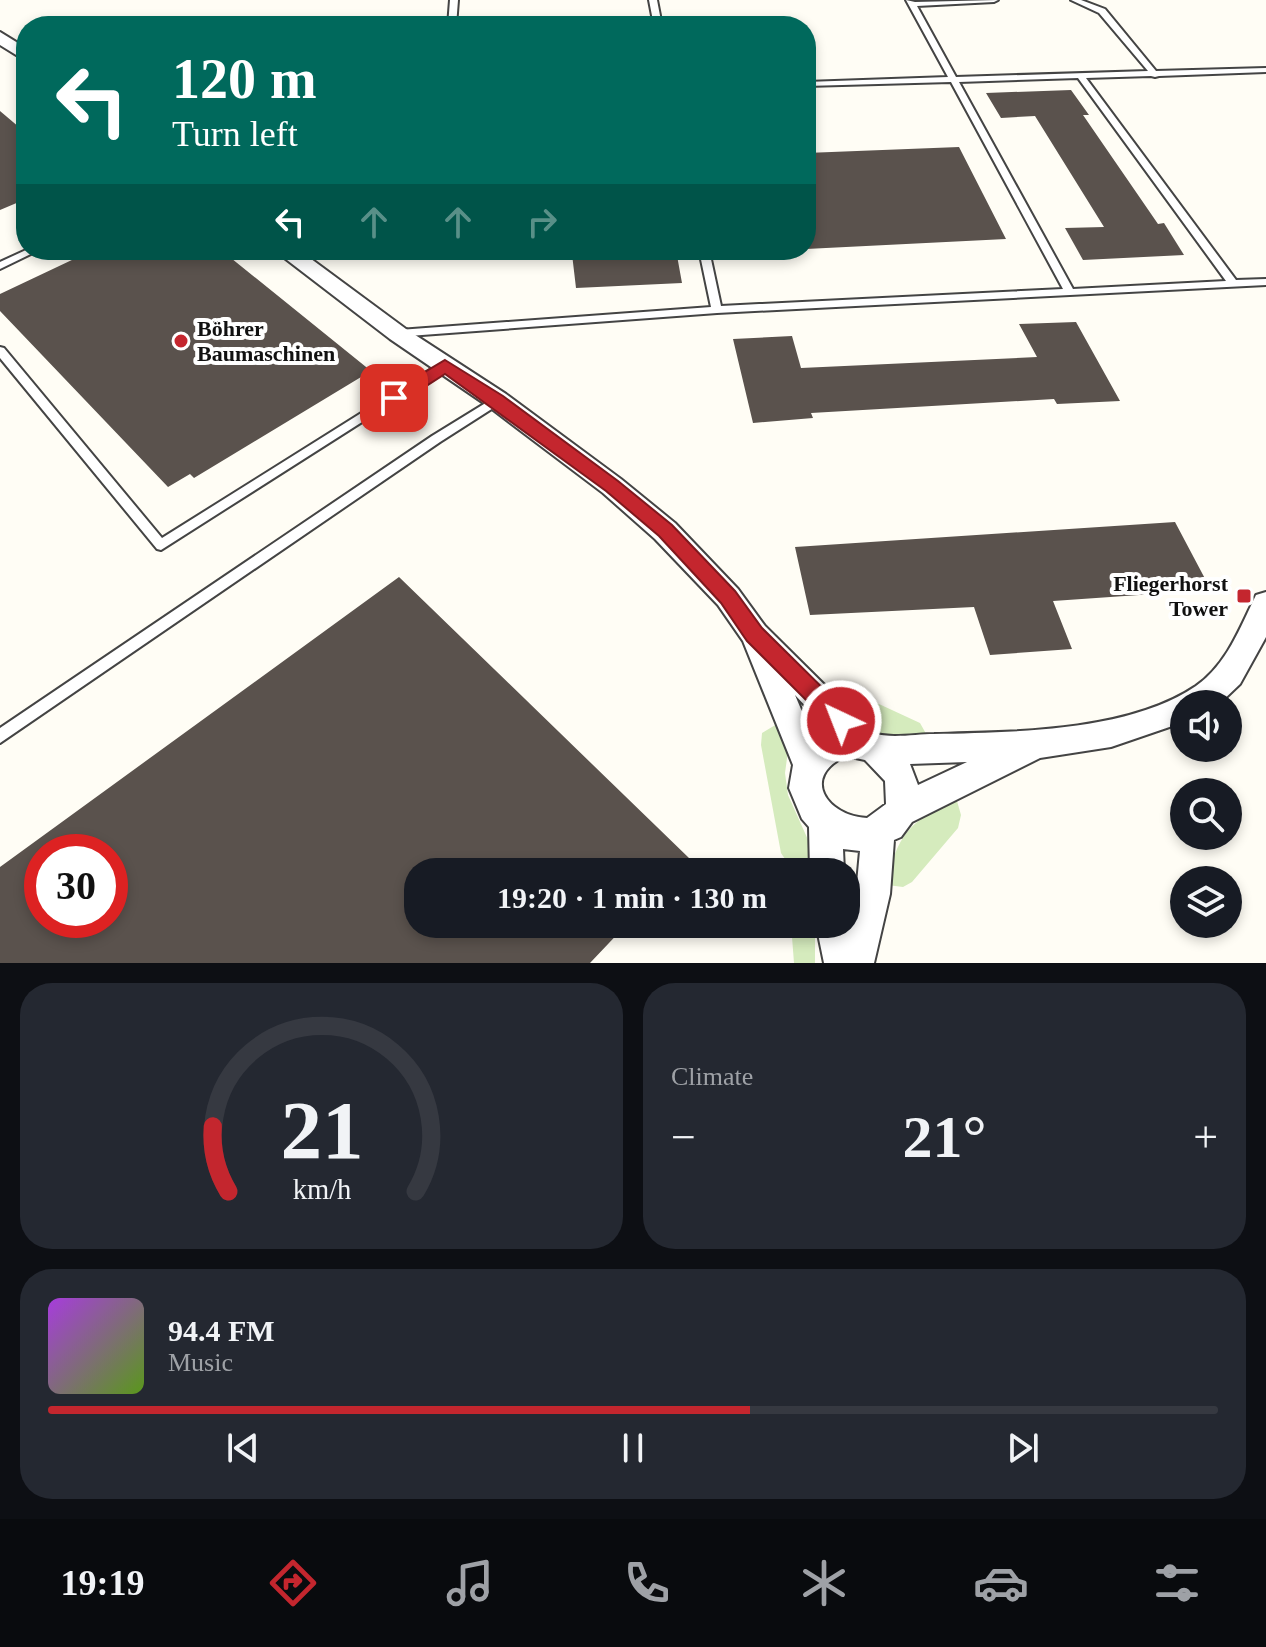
<!DOCTYPE html>
<html lang="en">
<head>
<meta charset="utf-8">
<style>
	body { margin:0; font-family:"Times New Roman",serif; background:#242831; color:#f1f3f6; height:100vh; display:flex; flex-direction:column; font-size:30px; white-space:nowrap }
	* { box-sizing:border-box; margin:0 }
	p { font-size:26px; color:#9ea1a6 }
	.icon { flex:none; width:44px; height:44px; fill:none; stroke:currentColor; stroke-width:2; stroke-linecap:round; stroke-linejoin:round }
	.map { position:relative; height:963px; overflow:hidden }
	.side { display:flex; flex-direction:column; gap:20px; padding:20px; background:#0d0f14; flex:1 }
	.side>* { flex:none }
	.banner { position:absolute; left:16px; top:16px; width:800px; height:244px; border-radius:32px; box-shadow:0 4px 12px #0003; background:#00695c; color:#fff; overflow:hidden }
	.tools { position:absolute; left:1170px; top:690px; display:grid; gap:16px }
	.tools a { display:grid; place-items:center; width:72px; height:72px; border-radius:50%; background:#171b24; box-shadow:0 4px 12px #0003; font-size:40px }
	.speed { position:absolute; left:24px; top:834px; display:flex; gap:16px; font-size:40px; font-weight:700; text-align:center }
	.speed>* { display:grid; place-content:center; width:104px; height:104px; border-radius:50%; background:#171b24; box-shadow:0 4px 12px #0003; line-height:1 }
	.speed .limit { border:12px solid #d22; background:#fff; color:#111 }
	.pin { position:absolute; display:grid; place-items:center; width:68px; height:68px; color:#fff; margin:-34px; border-radius:16px; box-shadow:0 4px 12px #0006 }
	.me { position:absolute; width:88px; margin:-44px; rotate:317deg; stroke-linejoin:round; filter:drop-shadow(0 0 6px #0008) }
	.turn { display:flex; align-items:center; gap:28px; height:168px; padding:0 24px; font-size:36px }
	.turn .icon { width:104px; height:104px; stroke-width:2.5 }
	.turn b { display:block; font-size:56px; line-height:68px }
	.lanes { display:flex; align-items:center; height:76px; padding:0 24px; background:#0003; justify-content:center; gap:40px; direction:ltr }
	.lanes .off { opacity:.35 }
	.big { font-size:60px; font-weight:800; line-height:1.1 }
	.side .tile { flex:1; display:flex; flex-direction:column; justify-content:center; gap:12px; min-width:0; padding:0 28px; border-radius:32px; background:#242831 }
	.side .dial { align-items:center; gap:0 }
	.dial svg { height:208px; overflow:visible; fill:none; stroke:#363941; stroke-width:7; stroke-linecap:round; text-anchor:middle }
	.dial text { fill:#f1f3f6; stroke:none }
	.song { display:flex; align-items:center; gap:24px }
	.cover { width:96px; height:96px; border-radius:12px; background:linear-gradient(135deg,hsl(280 70% 55%),hsl(90 70% 35%)) }
	.played { height:8px; border-radius:4px; background:linear-gradient(90deg,#c4262e 60%,#363941 60%) }
	.keys { display:flex; justify-content:space-around; direction:ltr }
	.heat { display:flex; justify-content:space-between; align-items:center; font-size:44px; direction:ltr }
	.side .tiles { flex:1; display:grid; gap:20px; grid-template-columns:1fr 1fr }
	.tile:last-child { grid-column:span 2 }
	.trip { position:absolute; left:404px; top:858px; width:456px; height:80px; border-radius:32px; background:#171b24; box-shadow:0 4px 12px #0003; font-weight:800; line-height:80px; text-align:center }
	.tab-bar { display:flex; height:128px; justify-content:space-around; align-items:center; background:#090b0e; color:#9ea1a6 }
	.tab-bar .icon { width:56px; height:56px }
	.tab-bar .on { color:#c4262e }
	.tab-bar b { font-size:36px; color:#f1f3f6 }
	.map>svg:first-child { display:block }
	.green { fill:#d5ebbd }
	.building { fill:#5a524d; fill-rule:evenodd }
	.lines { fill:none; stroke-linecap:round; stroke-linejoin:round }
	.lane-casing { stroke:#444; stroke-width:4 }
	.street-casing { stroke:#444; stroke-width:4 }
	.lane { fill:#fff; fill-rule:evenodd }
	.street { fill:#fff; fill-rule:evenodd }
	.route { fill:#c4262e; stroke:#7f191e; stroke-width:2 }
	.poi-dot { fill:#c4262e; stroke:#fff; stroke-width:3 }
	.labels { text-anchor:middle; dominant-baseline:central; stroke-width:8; stroke-linejoin:round; paint-order:stroke }
	.poi-label { font-size:22px; font-weight:bold; fill:#111; stroke:#fff; text-anchor:start }
</style>
</head>
<body>
<div class="map">
<svg width="1266" height="963" viewBox="0 0 1266 963">
	<rect width="100%" height="100%" fill="#fffdf5"/>
	<!-- green -->
	<path class="green" d="M844,692H853L920,723L929,739C881,738 866,734 834,697Z
		M777,724L788,751L785,773L788,795L809,842L813,872C796,872 790,867 781,853L761,745L762,733Z
		M957,801L961,815L958,828L912,882L903,887L887,885C895,837 912,817 957,801Z
		M791,924H815V963H794Z"/>
	<!-- building -->
	<path class="building" d="M1071,90L1089,115H1083L1158,224L1164,223L1184,255L1083,260L1065,228L1104,227L1035,116L1001,118L986,93Z
		M0,111L26,133V199L0,210Z
		M959,147L1006,239L806,249V153Z
		M93,250H221L371,371L194,478L190,474L168,487L0,311V294Z
		M578,250H676L682,283L576,288L572,254H578Z
		M1076,322L1120,401L1057,404L1054,399L811,413L813,418L753,423L733,339L792,336L801,368L1037,357L1019,324Z
		M1175,522L1211,590L1053,601L1072,649L990,655L974,607L810,615L795,547Z
		M399,577L689,858L676,872H418V924H627L590,963H0V867ZM42,852H110V920H42Z"/>
	<g class="lines">
		<defs>
			<path id="lane" d="M450,0H458L456,26H448Z
				M649,0H657L662,26H654Z
				M906,0L915,2L998,0L994,2L917,6L956,77L1148,71L1099,13L1071,0H1081L1105,9L1156,71L1266,68V72L1159,76L1155,77L1151,76L1086,78L1236,280L1266,279V285L717,313L395,337L394,334L399,330L711,307L699,250H709L721,306L1063,289L951,82L806,86V82L948,77ZM1078,78L1226,281L1073,289L959,82Z
				M26,250H39L0,269V262Z
				M0,347L4,348L162,538L441,363H449L450,366L161,550L157,549L0,358Z
				M497,396L501,397L503,400L501,403L440,442L0,743V728L432,436Z"/>
			<path id="street" d="M0,32L26,48V61L0,45Z
				M274,250H299L406,329L506,394L621,479L675,523L738,589L765,626L873,733C890,739 916,734 934,734C1014,732 1128,732 1196,686C1227,664 1240,628 1256,595L1266,592V637L1240,684L1219,704H1184V722L1111,747L1040,758L912,822L901,837L894,840L890,894L874,963H824L816,924H846V911L849,918L856,894L860,851L843,849L844,872H810L809,827L802,819L789,788L793,765L743,641L718,605L655,539L603,493L488,406L390,339ZM795,695L830,732L814,740ZM846,756L865,760L885,781L886,804L867,818C827,816 800,777 846,756ZM967,762L918,785L910,764Z"/>
		</defs>
		<!-- lane casing -->
		<use href="#lane" class="lane-casing"/>
		<!-- street casing -->
		<use href="#street" class="street-casing"/>
		<!-- lane -->
		<use href="#lane" class="lane"/>
		<!-- street -->
		<use href="#street" class="street"/>
	</g>
	<!-- route -->
	<path class="route" d="M445,360L503,396L618,481L672,525L735,591L762,628L849,714L852,721L849,728L841,731L834,728L747,641L721,603L659,536L606,491L445,374L400,403H388L385,398L388,394Z"/>
	<!-- markers -->
	<g class="poi-dot">
		<circle cx="181" cy="341" r="8"/>
		<rect x="1236" y="588" width="16" height="16" rx="4"/>
	</g>
	<g class="labels">
		<!-- poi labels -->
		<g class="poi-label">
			<text x="197" y="328">Böhrer<tspan x="197" dy="25">Baumaschinen</tspan></text>
			<text x="1228" y="583" text-anchor="end">Fliegerhorst<tspan x="1228" dy="25">Tower</tspan></text>
		</g>
	</g>
</svg>
<div class="tools">
<a><svg class="icon" aria-label="sound" viewBox="0 0 24 24"><path d="M4 9h4l5-4v14l-5-4H4zM17 9q2 3 0 6"/></svg></a>
<a><svg class="icon" aria-label="search" viewBox="0 0 24 24"><circle cx="10" cy="10" r="6"/><path d="M15 15l6 6"/></svg></a>
<a><svg class="icon" aria-label="layers" viewBox="0 0 24 24"><path d="M12 4l9 5-9 5-9-5zM3 14l9 5 9-5"/></svg></a>
</div>
<div class="speed"><div class="limit">30</div></div>
<div class="pin" style="left:394px;top:398px;background:#d93025"><svg class="icon" aria-label="arrive" viewBox="0 0 24 24"><path d="M6 21V4h12l-3 4 3 4H6"/></svg></div>
<svg class="me" style="left:841px;top:721px" viewBox="-20 -20 40 40"><circle r="17" fill="#c4262e" stroke="#fff" stroke-width="3"/><path d="M0-11L8 9 0 5-8 9z" fill="#fff"/></svg>
<div class="trip">19:20 · 1 min · 130 m</div>
<div class="banner">
<div class="turn"><svg class="icon" aria-label="left" viewBox="0 0 24 24"><path d="M17 20v-9H6M10 6l-5 5 5 5"/></svg><div><b>120 m</b>Turn left</div></div>
<div class="lanes"><svg class="icon" aria-label="left" viewBox="0 0 24 24"><path d="M17 20v-9H6M10 6l-5 5 5 5"/></svg><svg class="icon off" aria-label="ahead" viewBox="0 0 24 24"><path d="M12 20V5M6 11l6-6 6 6"/></svg><svg class="icon off" aria-label="ahead" viewBox="0 0 24 24"><path d="M12 20V5M6 11l6-6 6 6"/></svg><svg class="icon off" aria-label="right" viewBox="0 0 24 24"><path d="M7 20v-9h11M14 6l5 5-5 5"/></svg></div>
</div>
</div>
<section class="side">
<div class="tiles">
<div class="tile dial"><svg viewBox="0 0 100 80">
<path d="M14 69A42 42 0 1 1 86 69"/>
<path d="M14 69A42 42 0 0 1 8 44" stroke="#c4262e"/>
<text x="50" y="56" font-size="32" font-weight="700">21</text>
<text x="50" y="72" font-size="11">km/h</text>
</svg></div>
<div class="tile"><p>Climate</p>
<div class="heat"><a>−</a><b class="big">21°</b><a>+</a></div>
</div>
<div class="tile">
<div class="song"><i class="cover"></i><div><b>94.4 FM</b><p>Music</p></div></div>
<div class="played"></div>
<div class="keys"><svg class="icon" aria-label="previous" viewBox="0 0 24 24"><path d="M18 5L8 12l10 7zM5 5v14"/></svg><svg class="icon" aria-label="pause" viewBox="0 0 24 24"><path d="M8 5v14M16 5v14"/></svg><svg class="icon" aria-label="next" viewBox="0 0 24 24"><path d="M6 5l10 7-10 7zM19 5v14"/></svg></div>
</div>
</div>
</section>
<nav class="tab-bar">
<b>19:19</b>
<svg class="icon on" aria-label="directions" viewBox="0 0 24 24"><path d="M12 3l9 9-9 9-9-9zM9 14v-3h6M13 9l2 2-2 2"/></svg>
<svg class="icon" aria-label="music" viewBox="0 0 24 24"><path d="M9 18V5l10-2v13"/><circle cx="6" cy="18" r="3"/><circle cx="16" cy="16" r="3"/></svg>
<svg class="icon" aria-label="phone" viewBox="0 0 24 24"><path d="M5 4h4l2 5-3 2q2 4 5 5l2-3 5 2v4C11 20 4 13 5 4z"/></svg>
<svg class="icon" aria-label="climate" viewBox="0 0 24 24"><path d="M12 3v18M4 7l16 10M4 17L20 7"/></svg>
<svg class="icon" aria-label="car" viewBox="0 0 24 24"><path d="M5 17H2v-5l4-1 3-4h7l3 4 3 1v5h-3M9 17h6M6 11h13"/><circle cx="7" cy="17" r="2"/><circle cx="17" cy="17" r="2"/></svg>
<svg class="icon" aria-label="filters" viewBox="0 0 24 24"><path d="M4 7h16M4 17h16"/><circle cx="9" cy="7" r="2"/><circle cx="15" cy="17" r="2"/></svg>
</nav>
</body>
</html>
